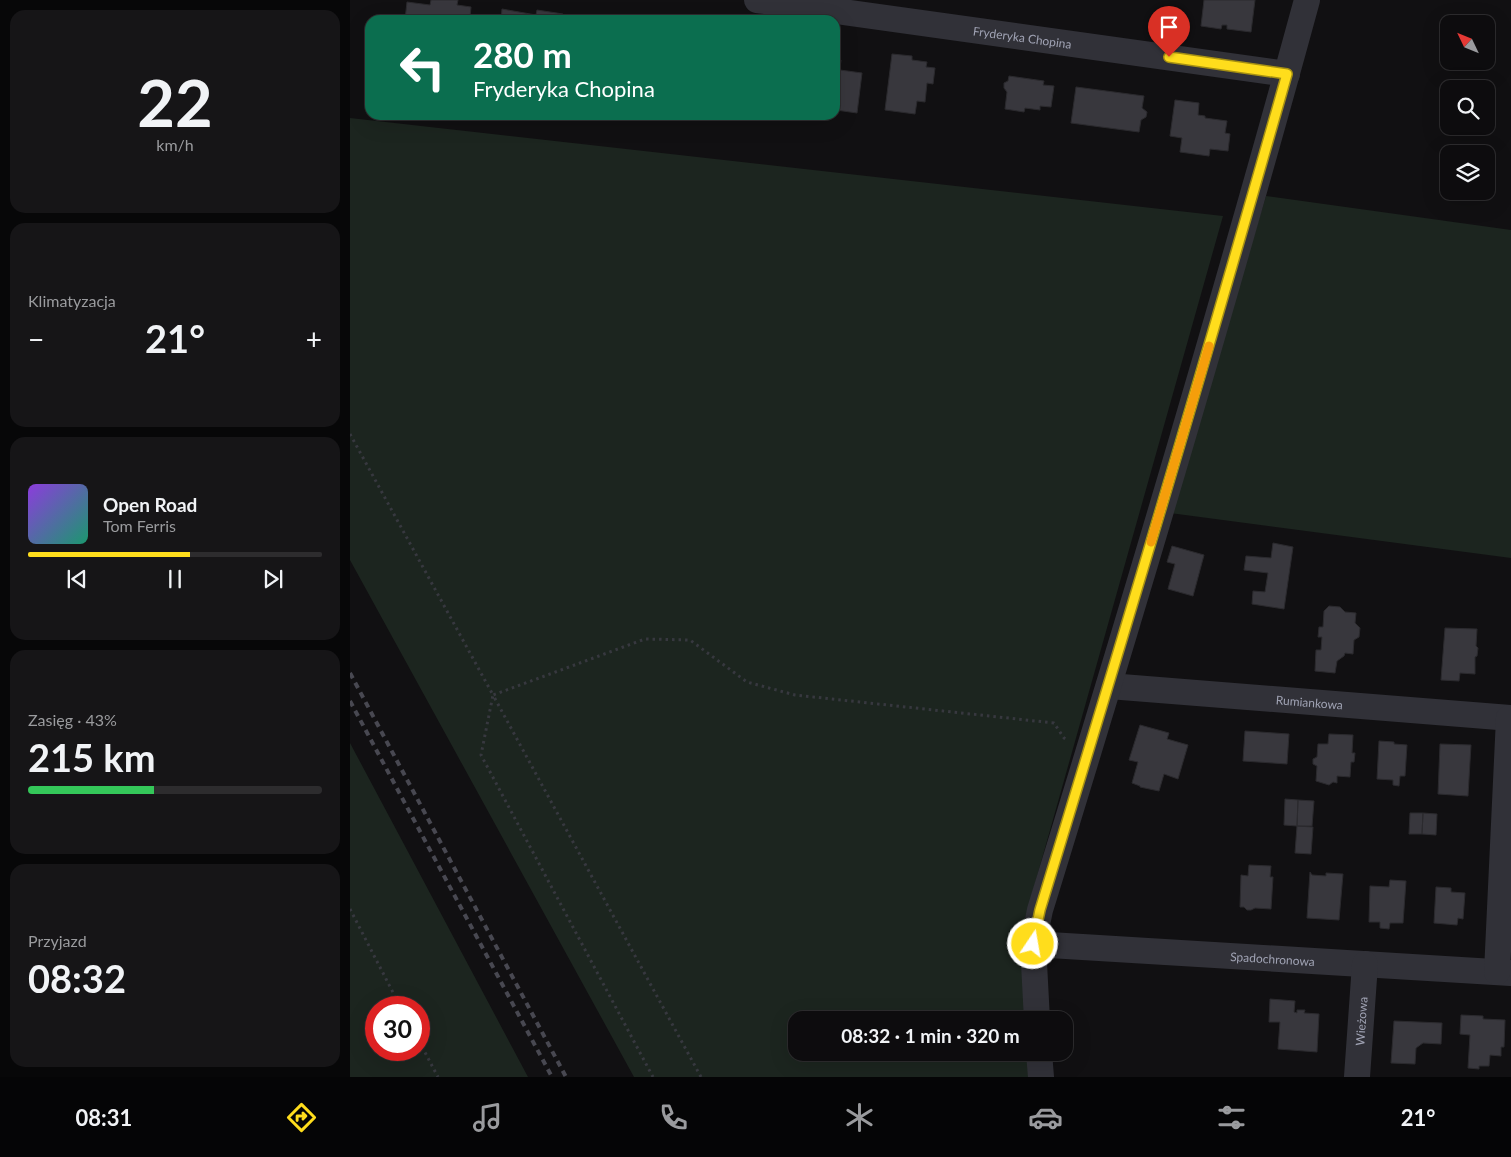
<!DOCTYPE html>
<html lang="pl">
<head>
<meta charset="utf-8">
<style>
	body { margin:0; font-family:Lato,sans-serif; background:#161517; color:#f1f3f6; height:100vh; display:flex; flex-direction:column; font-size:19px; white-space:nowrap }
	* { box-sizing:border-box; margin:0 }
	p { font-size:16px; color:#9a9b9e }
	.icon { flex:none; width:28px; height:28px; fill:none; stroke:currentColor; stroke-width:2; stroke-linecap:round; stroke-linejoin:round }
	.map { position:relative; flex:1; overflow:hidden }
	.panel { display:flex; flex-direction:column; gap:10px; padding:10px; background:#070708; width:350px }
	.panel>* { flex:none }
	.top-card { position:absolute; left:15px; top:15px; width:475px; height:105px; border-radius:15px; box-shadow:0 5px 20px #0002,0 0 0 1px #2d2c2e; background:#0b6e4f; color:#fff; overflow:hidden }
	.needle { width:32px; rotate:313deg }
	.fabs { position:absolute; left:1090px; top:15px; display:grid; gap:10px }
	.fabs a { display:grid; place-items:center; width:55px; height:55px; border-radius:10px; background:#0d0c0e; box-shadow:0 5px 20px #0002,0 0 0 1px #2d2c2e; font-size:25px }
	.speed { position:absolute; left:15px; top:996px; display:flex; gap:10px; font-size:25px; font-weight:700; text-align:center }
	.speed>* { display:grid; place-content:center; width:65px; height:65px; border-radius:50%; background:#0d0c0e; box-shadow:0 5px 20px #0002,0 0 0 1px #2d2c2e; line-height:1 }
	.speed .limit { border:8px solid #d22; background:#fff; color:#111 }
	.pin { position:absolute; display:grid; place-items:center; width:42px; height:42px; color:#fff; margin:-51px -21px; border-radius:50% 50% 50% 0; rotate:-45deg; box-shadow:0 0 5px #0007 }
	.pin .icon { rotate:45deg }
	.me { position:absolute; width:55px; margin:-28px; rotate:12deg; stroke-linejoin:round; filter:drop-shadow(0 0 4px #0008) }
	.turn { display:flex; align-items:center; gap:18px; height:105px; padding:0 25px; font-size:22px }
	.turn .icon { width:65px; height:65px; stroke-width:2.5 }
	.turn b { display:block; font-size:35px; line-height:42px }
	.big { font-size:38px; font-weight:700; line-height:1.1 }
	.panel .widget { flex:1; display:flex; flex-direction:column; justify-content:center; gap:8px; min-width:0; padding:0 18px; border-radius:15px; background:#161517 }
	.panel .dial { align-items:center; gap:0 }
	.dial b { font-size:65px; line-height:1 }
	.song { display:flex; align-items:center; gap:15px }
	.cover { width:60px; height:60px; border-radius:8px; background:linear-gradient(135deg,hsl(270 70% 55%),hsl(160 70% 35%)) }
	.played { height:5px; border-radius:2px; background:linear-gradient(90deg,#ffdd1c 55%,#2d2c2e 55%) }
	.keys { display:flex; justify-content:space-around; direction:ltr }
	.heat { display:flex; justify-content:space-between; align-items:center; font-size:28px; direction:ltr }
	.charge { height:8px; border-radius:4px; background:linear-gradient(90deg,#34c759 43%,#2d2c2e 0) }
	.trip { position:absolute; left:438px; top:1011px; width:285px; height:50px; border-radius:15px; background:#0d0c0e; box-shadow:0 5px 20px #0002,0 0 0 1px #2d2c2e; font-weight:700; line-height:50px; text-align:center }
	.menu { display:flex; height:80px; justify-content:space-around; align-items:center; background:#050506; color:#9a9b9e }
	.menu .icon { width:35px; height:35px }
	.menu .on { color:#ffdd1c }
	.menu b { font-size:22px; color:#f1f3f6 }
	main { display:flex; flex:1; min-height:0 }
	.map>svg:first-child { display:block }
	.green { fill:#1c251f; fill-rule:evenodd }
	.building { fill:#38373d; stroke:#2b2a2e }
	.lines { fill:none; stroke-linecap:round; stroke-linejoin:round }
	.path { stroke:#37383f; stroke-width:3; stroke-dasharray:2.5 4; stroke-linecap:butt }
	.minor { stroke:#313138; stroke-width:26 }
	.rail { stroke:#484851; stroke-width:4; stroke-dasharray:6 5; stroke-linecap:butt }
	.route-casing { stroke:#a69012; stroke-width:12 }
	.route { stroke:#ffdd1c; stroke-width:9 }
	.slow { stroke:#f59e0b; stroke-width:9 }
	.labels { text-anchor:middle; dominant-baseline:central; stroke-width:4; stroke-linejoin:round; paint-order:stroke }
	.street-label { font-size:12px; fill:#a0a3b4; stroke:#0c0c0d }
</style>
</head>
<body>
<main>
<section class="panel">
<div class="widget dial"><b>22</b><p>km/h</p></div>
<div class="widget"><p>Klimatyzacja</p>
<div class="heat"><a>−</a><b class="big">21°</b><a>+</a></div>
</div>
<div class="widget">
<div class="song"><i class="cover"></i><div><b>Open Road</b><p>Tom Ferris</p></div></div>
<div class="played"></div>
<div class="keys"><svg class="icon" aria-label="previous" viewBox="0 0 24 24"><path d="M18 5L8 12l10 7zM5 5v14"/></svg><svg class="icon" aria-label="pause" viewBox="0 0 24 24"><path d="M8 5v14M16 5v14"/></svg><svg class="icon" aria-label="next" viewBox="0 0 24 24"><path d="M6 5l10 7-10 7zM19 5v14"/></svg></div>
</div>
<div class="widget"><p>Zasięg · 43%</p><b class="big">215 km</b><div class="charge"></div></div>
<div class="widget"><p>Przyjazd</p><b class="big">08:32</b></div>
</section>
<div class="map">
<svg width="1161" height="1077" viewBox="0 0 1161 1077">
	<rect width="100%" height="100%" fill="#111012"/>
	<!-- green -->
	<path class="green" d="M0,118L873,216L675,919L676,1020H446V1052L679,1053L681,1077H284L0,560Z
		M916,196L1161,230V558L820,513Z
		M0,743L178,1077H0ZM26,1008H69V1050H26Z"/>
	<!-- building -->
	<path class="building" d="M81,0H108L107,5L121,7L120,17L122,20H55L57,2L80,5Z
		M854,0H905L901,32L877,29V25H872L871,29L851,26Z
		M152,9L186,15L187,10L213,14L212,20H151Z
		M542,54L562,56V60L577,62L576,67L585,68L583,84L577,83L575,102L567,101L565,114L535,110Z
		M485,59L491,60L488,86H485Z
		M490,70L512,73L507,113L486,110Z
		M659,76L694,81L693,85L704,86L701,107L690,106V110L675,108L674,112L655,109L657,92L654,88V83L658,81Z
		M726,87L794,96L792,108L797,112L796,117L791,120L789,132L721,123Z
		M825,100L849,103L848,115L855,116V118L877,121L875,133L880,134L878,151L860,149L859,156L830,152L832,138L820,136Z
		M923,543L943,547L934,609L902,604L903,591L915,592L918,573L894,570L896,556L921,558Z
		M822,546L854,555L843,596L818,589L825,564L817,562Z
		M979,606L990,607L995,612L1006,613L1005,623L1010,628L1009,637L1004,640L1003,654L995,653L994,656L987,661L985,673L965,671L966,650H971L972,637H968L969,627H973L974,611Z
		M1095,628L1127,629L1126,646L1128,648L1127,656L1125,657V674L1110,673L1109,681L1091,680Z
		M790,725L819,733L817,739L838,745L828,779L814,774L809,791L790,787V786L782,783L788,762L779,760Z
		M895,731L939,734L937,764L893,761Z
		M979,734L1003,735L1002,753H1005L1004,762H1001L1000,777L987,776V783L983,782L979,785L966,781L967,766L963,764V759L967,757L968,744H978Z
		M1029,741L1044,742V744L1057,745L1055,776H1050L1049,786L1043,785V780L1027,779Z
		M1090,744L1121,745L1118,796L1088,794Z
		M935,799L948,800L947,826L934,825Z
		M948,800L964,801L962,826H947Z
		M1060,813H1073L1072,834H1059Z
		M1073,813L1087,814L1086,835L1072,834Z
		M947,826L963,827L961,854L945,853Z
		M899,865L921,866L920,877H923L921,909L905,908L901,910H897L894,907H890L891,875L898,876Z
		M960,872L962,875L976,876V873L993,874L989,920L957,918Z
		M1040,880L1056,881L1053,923H1040L1039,929L1030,928V922H1019L1020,886L1039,887Z
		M1086,887L1101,888V892L1115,893L1113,919L1108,918L1107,925L1084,923Z
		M920,999L945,1001L944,1012L947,1013V1010H955L954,1013L969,1014L967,1052L928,1049L930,1022H919Z
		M1111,1015L1133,1016V1019L1155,1020L1154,1047H1151V1056L1140,1055L1139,1066H1129V1069L1118,1068L1120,1035L1110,1034Z
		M1044,1021L1092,1023L1091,1044L1073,1043L1066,1048L1065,1064L1041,1063Z"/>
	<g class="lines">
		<!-- path -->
		<path class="path" d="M0,434L143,695L131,755L303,1077
			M0,909L51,1008
			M69,1041L88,1077
			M351,1077L143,695L295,639L340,640L397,682L445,695L704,723L714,738L717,740"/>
		<!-- minor -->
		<g class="minor">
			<path id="s1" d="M407,0L937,74"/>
			<path id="s2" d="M759,686L1161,718"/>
			<path id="s3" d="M683,944L1161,973"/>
			<path d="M1147,972L1159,718"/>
			<path d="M687,1020L683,944L690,910C783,608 874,305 957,0"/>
			<path d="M689,1052L691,1077"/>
			<path id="s4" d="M1007,1077L1015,964"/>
		</g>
		<!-- rail -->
		<path class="rail" d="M0,673L216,1077
			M0,701L202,1077"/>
	</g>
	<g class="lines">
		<defs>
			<path id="route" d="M683,944L690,910C775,632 858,353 937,74L819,57"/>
		</defs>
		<!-- route casing -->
		<use href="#route" class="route-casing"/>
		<!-- route -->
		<use href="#route" class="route"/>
		<!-- slow -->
		<path class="slow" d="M801,542L859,346"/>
	</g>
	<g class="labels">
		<!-- street labels -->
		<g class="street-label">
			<text stroke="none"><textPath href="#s1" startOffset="268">Fryderyka Chopina</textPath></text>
			<text stroke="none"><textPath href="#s2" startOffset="201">Rumiankowa</textPath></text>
			<text stroke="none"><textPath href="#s3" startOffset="240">Spadochronowa</textPath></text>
			<text stroke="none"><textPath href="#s4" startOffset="56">Wieżowa</textPath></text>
		</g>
	</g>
</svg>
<div class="fabs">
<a><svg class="needle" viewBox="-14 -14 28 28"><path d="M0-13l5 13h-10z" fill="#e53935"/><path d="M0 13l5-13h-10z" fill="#9a9b9e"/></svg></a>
<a><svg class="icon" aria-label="search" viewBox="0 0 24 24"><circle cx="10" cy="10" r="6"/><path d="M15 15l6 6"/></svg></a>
<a><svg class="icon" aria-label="layers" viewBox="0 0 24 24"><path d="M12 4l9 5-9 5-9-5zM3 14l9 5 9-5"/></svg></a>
</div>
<div class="speed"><div class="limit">30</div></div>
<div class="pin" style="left:819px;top:57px;background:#d93025"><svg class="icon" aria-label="arrive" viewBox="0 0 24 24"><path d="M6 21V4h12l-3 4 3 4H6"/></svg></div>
<svg class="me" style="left:683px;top:944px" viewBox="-20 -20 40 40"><circle r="17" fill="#ffdd1c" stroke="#fff" stroke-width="3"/><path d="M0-11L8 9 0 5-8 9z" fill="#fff"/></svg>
<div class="trip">08:32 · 1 min · 320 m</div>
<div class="top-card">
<div class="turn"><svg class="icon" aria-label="left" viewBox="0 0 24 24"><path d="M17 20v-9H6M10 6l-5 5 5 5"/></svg><div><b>280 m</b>Fryderyka Chopina</div></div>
</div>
</div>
</main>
<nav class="menu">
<b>08:31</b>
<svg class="icon on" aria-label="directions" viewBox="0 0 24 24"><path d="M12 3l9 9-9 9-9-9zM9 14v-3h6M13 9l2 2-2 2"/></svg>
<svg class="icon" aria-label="music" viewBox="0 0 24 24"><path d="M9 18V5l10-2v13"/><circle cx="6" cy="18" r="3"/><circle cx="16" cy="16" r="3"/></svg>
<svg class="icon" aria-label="phone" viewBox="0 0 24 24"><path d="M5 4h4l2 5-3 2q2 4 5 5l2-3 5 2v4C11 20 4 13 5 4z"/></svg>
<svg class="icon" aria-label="climate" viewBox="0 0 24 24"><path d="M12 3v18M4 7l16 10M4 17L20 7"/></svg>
<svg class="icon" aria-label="car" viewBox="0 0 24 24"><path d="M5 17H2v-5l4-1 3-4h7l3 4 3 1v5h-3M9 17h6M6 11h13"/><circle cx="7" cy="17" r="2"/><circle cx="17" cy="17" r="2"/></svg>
<svg class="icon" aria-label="filters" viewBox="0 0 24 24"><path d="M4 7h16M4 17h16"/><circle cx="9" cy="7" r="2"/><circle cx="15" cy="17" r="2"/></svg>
<b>21°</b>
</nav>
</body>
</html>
